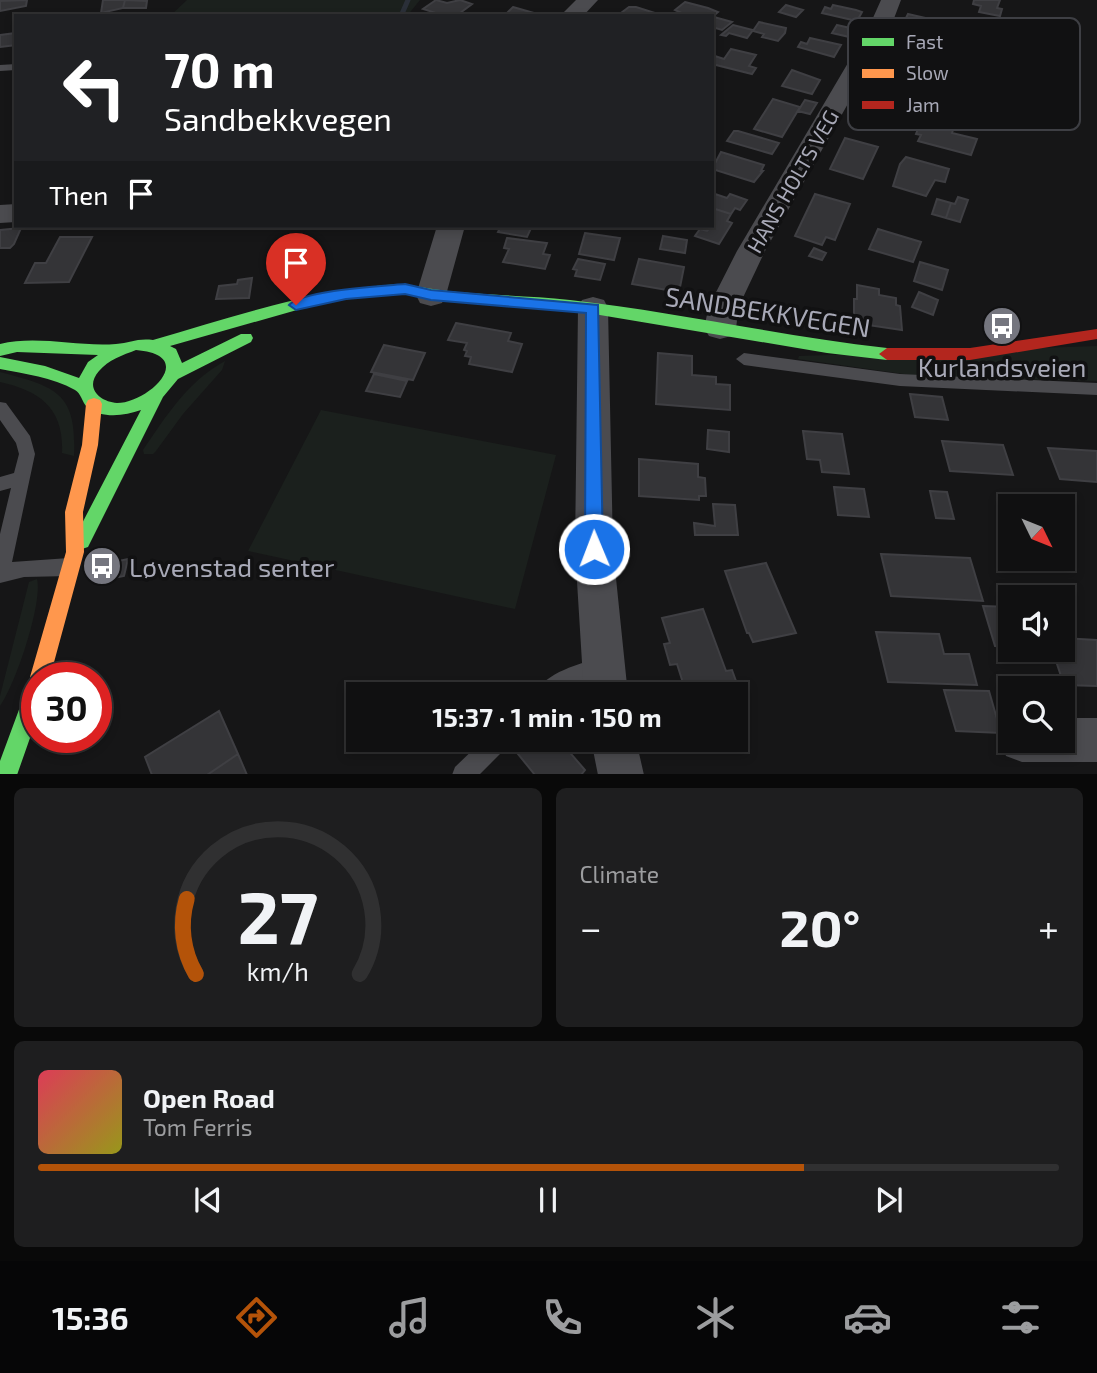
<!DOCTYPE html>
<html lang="en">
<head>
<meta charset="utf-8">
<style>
	body { margin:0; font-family:"Exo 2",sans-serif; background:#1e1e1f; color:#f1f3f6; height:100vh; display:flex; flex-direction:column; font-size:26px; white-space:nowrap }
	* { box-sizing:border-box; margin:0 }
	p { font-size:23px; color:#9c9d9f }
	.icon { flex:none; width:38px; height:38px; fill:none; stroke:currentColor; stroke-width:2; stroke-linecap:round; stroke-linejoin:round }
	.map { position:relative; height:774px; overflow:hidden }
	.panel { display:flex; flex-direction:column; gap:14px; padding:14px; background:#090909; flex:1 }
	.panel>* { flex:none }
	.guide { position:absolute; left:14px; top:14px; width:700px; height:214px; border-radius:0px; box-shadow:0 4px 10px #0003,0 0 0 2px #303031; background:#202124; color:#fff; overflow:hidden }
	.needle { width:46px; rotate:133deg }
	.controls { position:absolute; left:998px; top:494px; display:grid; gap:14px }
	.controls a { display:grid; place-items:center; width:77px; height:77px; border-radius:0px; background:#101011; box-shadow:0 4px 10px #0003,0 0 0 2px #303031; font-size:35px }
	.speed { position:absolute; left:21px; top:662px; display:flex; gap:14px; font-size:35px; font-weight:700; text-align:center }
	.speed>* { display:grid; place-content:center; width:91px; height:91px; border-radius:50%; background:#101011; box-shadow:0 4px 10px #0003,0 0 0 2px #303031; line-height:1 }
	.speed .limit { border:10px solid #d22; background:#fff; color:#111 }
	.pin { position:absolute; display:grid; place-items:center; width:60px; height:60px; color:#fff; margin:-72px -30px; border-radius:50% 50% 50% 0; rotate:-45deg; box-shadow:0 0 7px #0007 }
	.pin .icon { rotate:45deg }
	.me { position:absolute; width:77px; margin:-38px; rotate:359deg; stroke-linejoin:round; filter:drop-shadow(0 0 5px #0008) }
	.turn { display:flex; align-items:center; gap:24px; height:147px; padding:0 35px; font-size:32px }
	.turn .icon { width:91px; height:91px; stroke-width:2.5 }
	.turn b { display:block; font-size:49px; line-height:60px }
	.then { display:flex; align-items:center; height:66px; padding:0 35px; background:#0003; gap:14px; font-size:26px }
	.big { font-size:52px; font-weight:700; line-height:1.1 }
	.panel .tile { flex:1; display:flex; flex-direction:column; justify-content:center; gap:10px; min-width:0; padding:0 24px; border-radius:10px; background:#1e1e1f }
	.panel .dial { align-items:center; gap:0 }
	.dial svg { height:182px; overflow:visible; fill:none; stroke:#303031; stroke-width:7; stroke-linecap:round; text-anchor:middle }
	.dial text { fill:#f1f3f6; stroke:none }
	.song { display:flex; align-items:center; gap:21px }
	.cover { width:84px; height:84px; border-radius:10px; background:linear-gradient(135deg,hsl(350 70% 55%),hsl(60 70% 35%)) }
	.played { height:7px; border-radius:4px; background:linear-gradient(90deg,#b45309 75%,#303031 75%) }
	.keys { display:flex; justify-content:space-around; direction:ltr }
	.heat { display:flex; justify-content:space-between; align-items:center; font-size:38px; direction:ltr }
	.panel .tiles { flex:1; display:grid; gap:14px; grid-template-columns:1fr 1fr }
	.tile:last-child { grid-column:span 2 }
	.trip { position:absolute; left:346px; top:682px; width:402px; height:70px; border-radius:0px; background:#101011; box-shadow:0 4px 10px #0003,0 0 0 2px #303031; font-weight:700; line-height:70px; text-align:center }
	.tab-bar { display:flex; height:112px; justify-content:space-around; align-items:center; background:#060607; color:#9c9d9f }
	.tab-bar .icon { width:49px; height:49px }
	.tab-bar .selected { color:#b45309 }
	.tab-bar b { font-size:32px; color:#f1f3f6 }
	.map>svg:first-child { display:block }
	.green { fill:#1b201d }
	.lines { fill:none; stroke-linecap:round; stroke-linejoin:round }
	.stream { stroke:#2a2f38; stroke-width:5 }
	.building { fill:#343437; stroke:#3f3f43; stroke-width:2 }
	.lane { fill:#4b4b4f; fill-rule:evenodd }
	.street { fill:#4b4b4f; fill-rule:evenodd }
	.fast { fill:#63d668; fill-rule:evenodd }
	.slow { fill:#ff974d; fill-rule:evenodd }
	.jam { fill:#b3261e; fill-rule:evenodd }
	.route { fill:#1a73e8; stroke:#114b97; stroke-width:2 }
	.labels { text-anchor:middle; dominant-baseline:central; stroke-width:7; stroke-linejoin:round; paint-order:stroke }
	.far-street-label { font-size:21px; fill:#a8a9b7; stroke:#111112 }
	.street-label { font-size:26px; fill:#a8a9b7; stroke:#111112 }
	.poi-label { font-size:26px; fill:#a8a9b7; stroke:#111112 }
	.key { fill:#111112; stroke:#3e3f44; stroke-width:2 }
	.key-label { font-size:19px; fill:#a8a9b7 }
</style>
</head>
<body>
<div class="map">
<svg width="1097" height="775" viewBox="0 0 1097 775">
	<rect width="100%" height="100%" fill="#161617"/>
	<!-- green -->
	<path class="green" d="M187,0H420L407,16H170Z
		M1097,346V381L925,377L798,359L799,356Z
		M225,361L222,370L183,414L156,451L153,454H144L143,450C166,416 188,381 225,361Z
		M0,372C56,387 77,392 74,456L62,453C64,408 40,391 0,382Z
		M321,410L556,455L515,609L248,551Z
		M37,579C43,603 15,686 0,706V696L29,582Z"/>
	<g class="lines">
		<!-- stream -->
		<path class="stream" d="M401,16L408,0"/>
	</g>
	<!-- building -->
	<path class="building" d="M27,0L26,6L0,11V1Z
		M103,0H125L123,8L101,13Z
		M125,0L147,1L146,8H123Z
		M436,0L447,3L460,0L472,4L456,16H445L423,9Z
		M974,0H1000L997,8L1002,9L1000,16L979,12L981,6L973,4Z
		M685,2L708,8L718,12L712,17L688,16L675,10Z
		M786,5L803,10L796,17L779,12Z
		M833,5L856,10L862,12L857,21L822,13L825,7L831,9Z
		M513,7L534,13L531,16H504Z
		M629,7H636L658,14L625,16L621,13Z
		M908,14L934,20L926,38L899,32Z
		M714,17L732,22L722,30L712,27Z
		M759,22L786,28L785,33L778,41L762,37L764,34L753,31Z
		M733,25L753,30L747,38L729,33L726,36L721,35Z
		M837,25L859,30L854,38L832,33Z
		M16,33V45L0,47V35Z
		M810,38L841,45L834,57L798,47L801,42L807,44Z
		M731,49L756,55L749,66L756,68L752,74L712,64L715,56L724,59Z
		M792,70L820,80L812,94L782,86Z
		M773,99L800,107L782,137L754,129Z
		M805,100L817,103L810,114L798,111Z
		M927,120L954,127L952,133L977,139L971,155L918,141L921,135L916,134L920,124L925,126Z
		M734,131H738L779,143L772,154L727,141Z
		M845,138L878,147L863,179L830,169Z
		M721,152L764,165L761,171H763L754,182L712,169Z
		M906,157L949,169L945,182L935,180L926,196L893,186L900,164Z
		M712,193L727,198L730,194L747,200L740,210L735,208L731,214L712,208Z
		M815,194L850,204L835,240L826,237L822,245L795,236Z
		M958,197L968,200L960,222L946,218L951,203L955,204Z
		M937,199L951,203L946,218L932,214Z
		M712,208L731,214L727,221L732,223L719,244L695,236L700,229L707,231L712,226Z
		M501,226H532L527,237L498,232Z
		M21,228L14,244L10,248H0V230Z
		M878,229L921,242L913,262L869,249Z
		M585,233L620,238L614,260L579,254Z
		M663,236L687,240L685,253L660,249Z
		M60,237H92L69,282L25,283L35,263H46Z
		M507,238L547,243L543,254L550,255L545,269L503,262L509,249L504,248Z
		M814,248L826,253L822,260L809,256Z
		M578,259L605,264L600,280L575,276L577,270L573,269Z
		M639,259L684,267L679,292L632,284Z
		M920,262L948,270L942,290L914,281Z
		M252,278L249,298L216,299L219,286L237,284L238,280Z
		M857,285L879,289V295L896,298V305L900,306L902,330L854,323V299H857Z
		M919,292L938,300L933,315L912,307Z
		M456,323L511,333L508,341L522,344L512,372L469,364L471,357L465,356L467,351L464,350L467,343L448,340Z
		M384,345L425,353L413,380L371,372Z
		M658,353L692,356V375L716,377V384L730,385V410L656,404Z
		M374,374L407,381L400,397L366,391Z
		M910,394L942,397L948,420L915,417Z
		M708,430L729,432V452L707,449Z
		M803,431L842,434L849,474L822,472L820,460L807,459Z
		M942,441L1003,445L1013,475L950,471Z
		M1048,448L1097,451V482L1060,479Z
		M639,459L698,464V477L705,478L706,496H699V500L639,496Z
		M834,487L864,489L869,517L838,515Z
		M930,491L947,492L954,519L936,518Z
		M713,504L735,505L738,535H695L694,523L715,526Z
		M881,554L970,558L983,601L891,596Z
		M128,559L124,576L114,578L118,561Z
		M766,563L796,633L753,642L749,633H747L725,571Z
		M983,606L1010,607V647L995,646Z
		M703,609L726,671L732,670L748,714L737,717V695H691L687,685L684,686L677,664L670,665L664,644L670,643L662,618Z
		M876,632L939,634L944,654H969L977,685L888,682Z
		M1062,638L1097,640V686L1064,685L1052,649H1062Z
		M944,690L989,691L1001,733L956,731Z
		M219,711L238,754L207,775H152L145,757Z
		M531,740H559L585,770L581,775H535L518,754Z
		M238,754L247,775H207Z"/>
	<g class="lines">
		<!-- lane -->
		<path class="lane" d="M16,64V70L0,71V65Z
			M744,353L900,374L1097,383V395L900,386L744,365L736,359Z
			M0,402L6,403L30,436L35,454L12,562L69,558L76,561L78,567L76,573L69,576L24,577L0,583V534L11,488L0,491V477L14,473L19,454L16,443L0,420Z
			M602,656L609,659L612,666L609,673L560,695H535C545,671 580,665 602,656Z
			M483,740H509L506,748L479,775H452L455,767Z"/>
		<!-- street -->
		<path class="street" d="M576,0H598L583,16H560Z
			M881,0H901L890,29L765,251L739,306L736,328L731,336L720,339L709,336L704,328L709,306L737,251L868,29Z
			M16,204V222L0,223V205Z
			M437,226H465L446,295L442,303L431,306L420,303L416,295Z
			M593,297L604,300L608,308L613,549L628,695H584L575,549L578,308L582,300Z
			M1062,718H1097V762H1022L1006,756L1000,740L1006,724L1010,723V740H1062Z
			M591,740H636L644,775H598Z"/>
		<!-- fast -->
		<path class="fast" d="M405,284C459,296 515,294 570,300C676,312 781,336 887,348L895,354L887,360L827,353L570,310L431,300L405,294L373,295L318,304L170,346L176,349L182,363L241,334H251L253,338L251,342L178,379L163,397L88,547L82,549L76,547L73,541L76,535L141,410C124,416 102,419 87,407C82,402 81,393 75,390C52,377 25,374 0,369V357L45,366L79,378L88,362L98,355L17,352L0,356V344C38,335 77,347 116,344C130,343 137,338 153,340C236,316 319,287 405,284ZM136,350C199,355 148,403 117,403C100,402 84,388 99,371C108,360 123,355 136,350Z
			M37,678V718L17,775H0V761L27,688L30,681Z"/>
		<!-- slow -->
		<path class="slow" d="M94,398L100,400L102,404L98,445L83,512L84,552L50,677H37V686L33,684L30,677L66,552L65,512L82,445L86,404L88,400Z"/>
		<!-- jam -->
		<path class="jam" d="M1097,329V339L970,360H887L879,354L887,348H970Z"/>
	</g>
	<!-- route -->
	<path class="route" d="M405,284L431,290L598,305L603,549L600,555L594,558L587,555L585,549L586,313L431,300L405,294L346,299L296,310L289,305C302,290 383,286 405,284Z"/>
	<!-- icons -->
	<defs>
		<symbol id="bus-disc" viewBox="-11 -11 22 22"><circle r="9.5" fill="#75767f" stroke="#111112"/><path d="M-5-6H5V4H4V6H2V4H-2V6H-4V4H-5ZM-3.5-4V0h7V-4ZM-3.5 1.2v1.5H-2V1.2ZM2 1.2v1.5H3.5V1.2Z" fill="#fff"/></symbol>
	</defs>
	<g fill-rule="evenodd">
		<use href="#bus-disc" x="980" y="304" width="44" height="44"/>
		<use href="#bus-disc" x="80" y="544" width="44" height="44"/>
	</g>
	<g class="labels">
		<!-- far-street labels -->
		<g class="far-street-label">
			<text transform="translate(792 181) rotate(-60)">HANS HOLTS VEG</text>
		</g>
		<!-- street labels -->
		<g class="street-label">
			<text transform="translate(768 311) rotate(9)">SANDBEKKVEGEN</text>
		</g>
		<!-- poi labels -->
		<g class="poi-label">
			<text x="1002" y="366">Kurlandsveien</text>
			<text x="129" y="566" text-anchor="start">Løvenstad senter</text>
		</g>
	</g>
	<!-- legend -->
	<rect x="848" y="18" width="232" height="112" rx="10" class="key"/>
	<rect x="862" y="38" width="32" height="8" fill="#63d668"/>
	<rect x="862" y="69" width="32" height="9" fill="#ff974d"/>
	<rect x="862" y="101" width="32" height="8" fill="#b3261e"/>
	<g class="key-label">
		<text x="906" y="49">Fast</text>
		<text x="906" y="80">Slow</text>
		<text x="906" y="112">Jam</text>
	</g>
</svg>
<div class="controls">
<a><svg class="needle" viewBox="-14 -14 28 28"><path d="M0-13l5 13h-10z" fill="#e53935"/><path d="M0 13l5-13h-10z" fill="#9c9d9f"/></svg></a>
<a><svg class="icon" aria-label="sound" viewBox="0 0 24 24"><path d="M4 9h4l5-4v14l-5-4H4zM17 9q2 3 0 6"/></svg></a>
<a><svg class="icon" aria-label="search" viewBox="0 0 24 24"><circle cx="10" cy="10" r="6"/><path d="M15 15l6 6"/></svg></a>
</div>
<div class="speed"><div class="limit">30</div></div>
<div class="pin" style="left:296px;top:305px;background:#d93025"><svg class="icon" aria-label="arrive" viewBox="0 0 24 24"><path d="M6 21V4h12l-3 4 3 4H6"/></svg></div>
<svg class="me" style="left:594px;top:549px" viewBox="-20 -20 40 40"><circle r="17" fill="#1a73e8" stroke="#fff" stroke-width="3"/><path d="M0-11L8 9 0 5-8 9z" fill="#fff"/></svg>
<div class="trip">15:37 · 1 min · 150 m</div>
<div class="guide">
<div class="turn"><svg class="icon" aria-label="left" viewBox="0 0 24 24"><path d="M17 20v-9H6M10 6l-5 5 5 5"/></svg><div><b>70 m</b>Sandbekkvegen</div></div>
<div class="then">Then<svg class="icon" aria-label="arrive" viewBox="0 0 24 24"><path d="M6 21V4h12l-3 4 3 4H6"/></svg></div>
</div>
</div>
<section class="panel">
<div class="tiles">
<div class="tile dial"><svg viewBox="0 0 100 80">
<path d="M14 69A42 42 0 1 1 86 69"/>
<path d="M14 69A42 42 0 0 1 10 36" stroke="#b45309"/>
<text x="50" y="56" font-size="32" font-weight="700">27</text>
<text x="50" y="72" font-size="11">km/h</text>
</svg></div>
<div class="tile"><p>Climate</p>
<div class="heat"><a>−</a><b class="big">20°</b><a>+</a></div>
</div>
<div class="tile">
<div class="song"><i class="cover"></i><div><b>Open Road</b><p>Tom Ferris</p></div></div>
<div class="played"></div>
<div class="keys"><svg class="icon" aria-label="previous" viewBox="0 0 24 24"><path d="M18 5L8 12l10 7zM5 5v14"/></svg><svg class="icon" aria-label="pause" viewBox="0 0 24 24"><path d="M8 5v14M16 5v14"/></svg><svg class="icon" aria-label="next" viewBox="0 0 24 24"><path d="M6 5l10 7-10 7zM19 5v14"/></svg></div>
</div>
</div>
</section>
<nav class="tab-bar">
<b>15:36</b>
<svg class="icon selected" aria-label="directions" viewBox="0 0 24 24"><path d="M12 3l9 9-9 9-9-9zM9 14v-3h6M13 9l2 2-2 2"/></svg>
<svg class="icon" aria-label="music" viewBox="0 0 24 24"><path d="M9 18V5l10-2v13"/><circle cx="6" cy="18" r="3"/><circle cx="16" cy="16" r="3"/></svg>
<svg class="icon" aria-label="phone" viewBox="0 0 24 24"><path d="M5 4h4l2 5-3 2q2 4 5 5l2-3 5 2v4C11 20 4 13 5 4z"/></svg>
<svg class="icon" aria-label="climate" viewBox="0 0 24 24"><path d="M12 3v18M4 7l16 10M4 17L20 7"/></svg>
<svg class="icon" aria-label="car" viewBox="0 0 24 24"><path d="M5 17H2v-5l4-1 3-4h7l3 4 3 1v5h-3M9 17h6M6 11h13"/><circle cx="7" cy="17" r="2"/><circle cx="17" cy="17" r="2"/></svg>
<svg class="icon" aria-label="filters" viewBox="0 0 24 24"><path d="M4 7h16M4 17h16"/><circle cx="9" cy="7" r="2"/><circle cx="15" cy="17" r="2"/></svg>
</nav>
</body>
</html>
